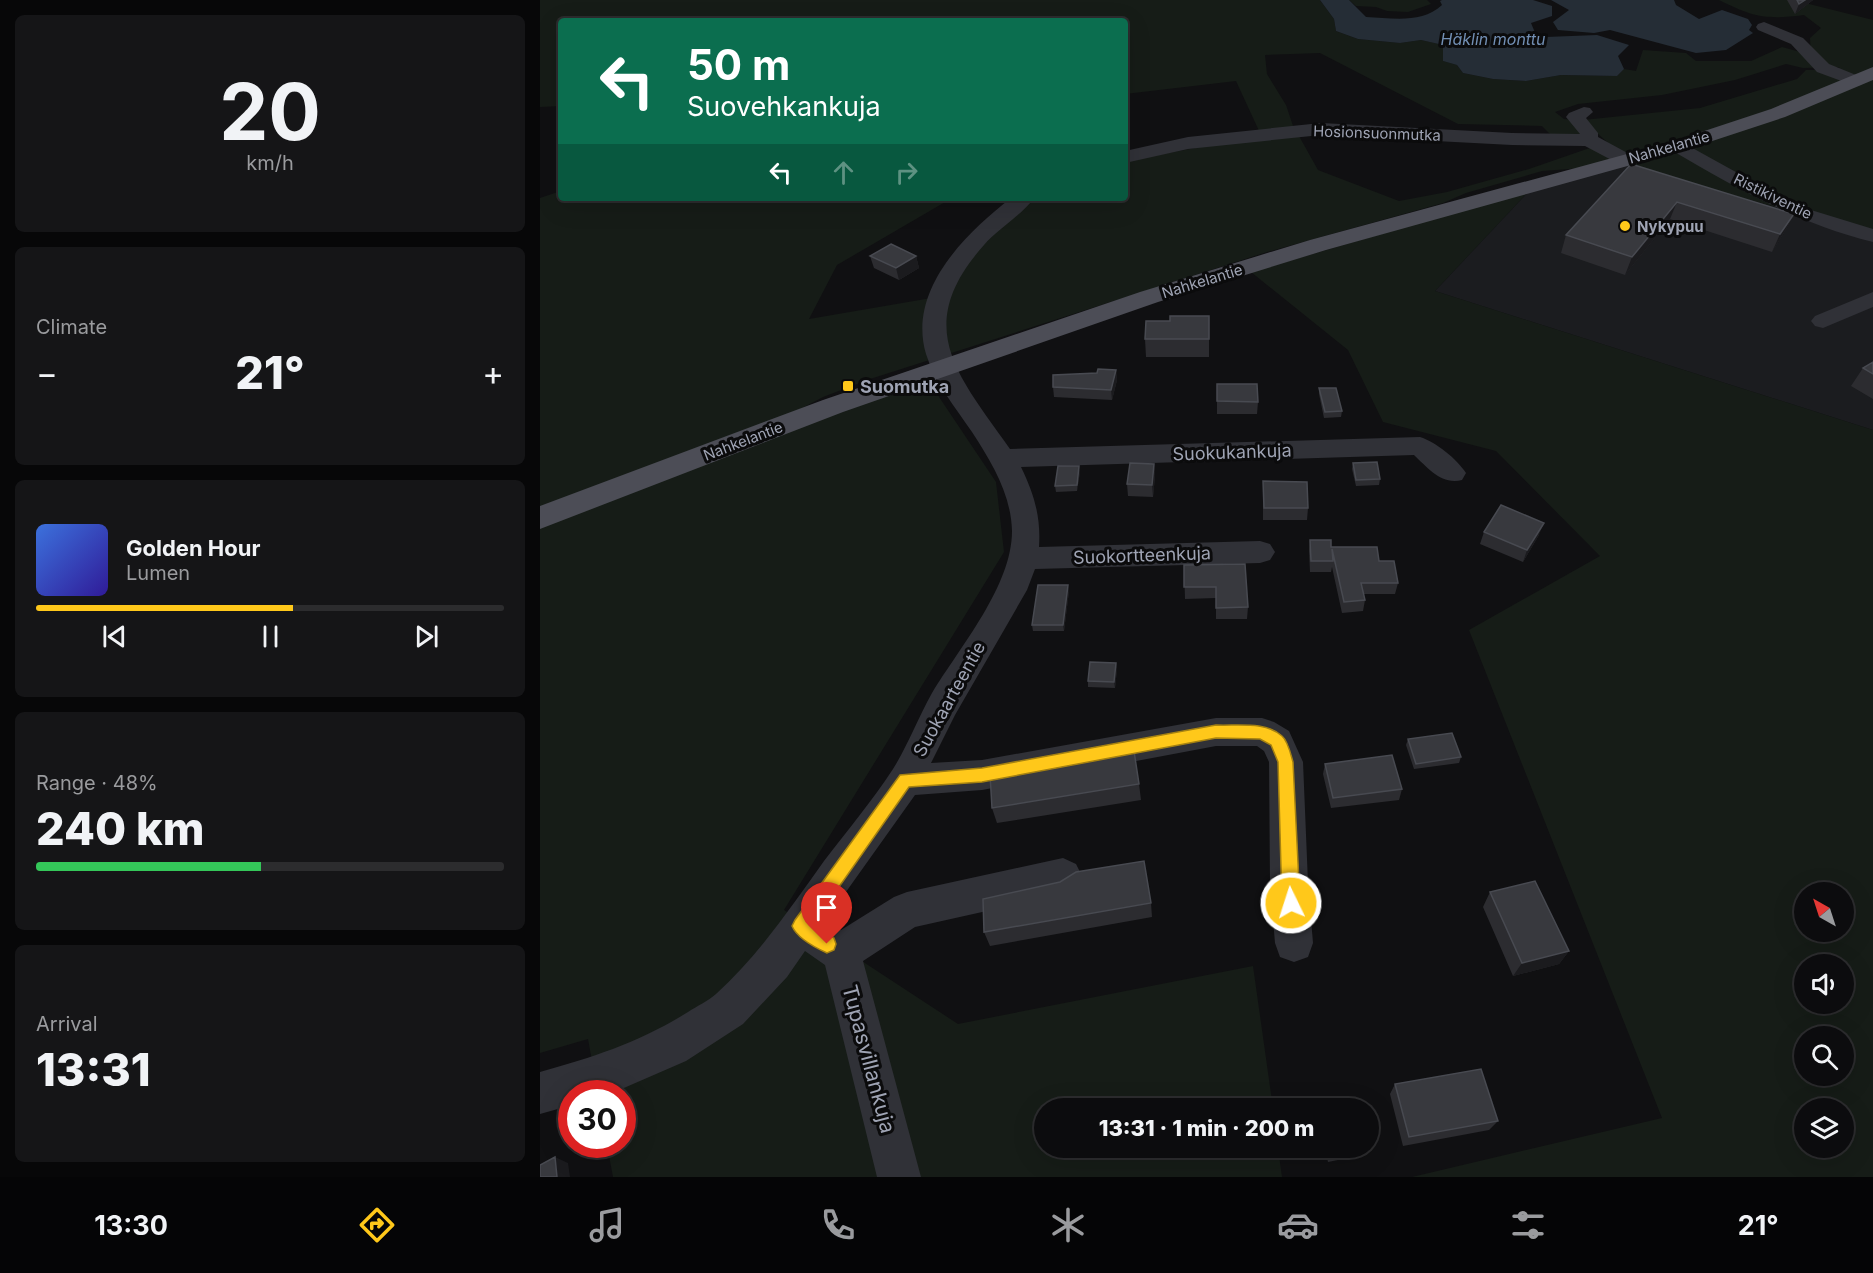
<!DOCTYPE html>
<html lang="en">
<head>
<meta charset="utf-8">
<style>
	body { margin:0; font-family:Inter,sans-serif; background:#151517; color:#f1f3f6; height:100vh; display:flex; flex-direction:column; font-size:22px; white-space:nowrap }
	* { box-sizing:border-box; margin:0 }
	p { font-size:20px; color:#9a9b9e }
	.icon { flex:none; width:33px; height:33px; fill:none; stroke:currentColor; stroke-width:2; stroke-linecap:round; stroke-linejoin:round }
	.map { position:relative; flex:1; overflow:hidden }
	.sheet { display:flex; flex-direction:column; gap:15px; padding:15px; background:#070708; width:540px }
	.sheet>* { flex:none }
	.hud { position:absolute; left:18px; top:18px; width:570px; height:183px; border-radius:6px; box-shadow:0 6px 24px #0002,0 0 0 2px #2c2c2e; background:#0b6e4f; color:#fff; overflow:hidden }
	.needle { width:39px; rotate:321deg }
	.controls { position:absolute; left:1254px; top:882px; display:grid; gap:12px }
	.controls a { display:grid; place-items:center; width:60px; height:60px; border-radius:50%; background:#0c0c0e; box-shadow:0 6px 24px #0002,0 0 0 2px #2c2c2e; font-size:30px }
	.speed { position:absolute; left:18px; top:1080px; display:flex; gap:12px; font-size:30px; font-weight:700; text-align:center }
	.speed>* { display:grid; place-content:center; width:78px; height:78px; border-radius:50%; background:#0c0c0e; box-shadow:0 6px 24px #0002,0 0 0 2px #2c2c2e; line-height:1 }
	.speed .limit { border:9px solid #d22; background:#fff; color:#111 }
	.pin { position:absolute; display:grid; place-items:center; width:51px; height:51px; color:#fff; margin:-62px -26px; border-radius:50% 50% 50% 0; rotate:-45deg; box-shadow:0 0 6px #0007 }
	.pin .icon { rotate:45deg }
	.me { position:absolute; width:66px; margin:-33px; rotate:356deg; stroke-linejoin:round; filter:drop-shadow(0 0 4px #0008) }
	.turn { display:flex; align-items:center; gap:21px; height:126px; padding:0 30px; font-size:27px }
	.turn .icon { width:78px; height:78px; stroke-width:2.5 }
	.turn b { display:block; font-size:42px; line-height:51px }
	.lanes { display:flex; align-items:center; height:57px; padding:0 30px; background:#0003; justify-content:center; gap:30px; direction:ltr }
	.lanes .off { opacity:.35 }
	.big { font-size:45px; font-weight:800; line-height:1.1 }
	.sheet .tile { flex:1; display:flex; flex-direction:column; justify-content:center; gap:9px; min-width:0; padding:0 21px; border-radius:9px; background:#151517 }
	.sheet .dial { align-items:center; gap:0 }
	.dial b { font-size:78px; line-height:1 }
	.song { display:flex; align-items:center; gap:18px }
	.cover { width:72px; height:72px; border-radius:9px; background:linear-gradient(135deg,hsl(220 70% 55%),hsl(250 70% 35%)) }
	.played { height:6px; border-radius:3px; background:linear-gradient(90deg,#ffc81a 55%,#2c2c2e 55%) }
	.keys { display:flex; justify-content:space-around; direction:ltr }
	.heat { display:flex; justify-content:space-between; align-items:center; font-size:33px; direction:ltr }
	.charge { height:9px; border-radius:4px; background:linear-gradient(90deg,#34c759 48%,#2c2c2e 0) }
	.trip { position:absolute; left:494px; top:1098px; width:345px; height:60px; border-radius:30px; background:#0c0c0e; box-shadow:0 6px 24px #0002,0 0 0 2px #2c2c2e; font-weight:800; line-height:60px; text-align:center }
	.tabs { display:flex; height:96px; justify-content:space-around; align-items:center; background:#050506; color:#9a9b9e }
	.tabs .icon { width:42px; height:42px }
	.tabs .on { color:#ffc81a }
	.tabs b { font-size:27px; color:#f1f3f6 }
	main { display:flex; flex:1; min-height:0 }
	.map>svg:first-child { display:block }
	.built { fill:#1b1c1f }
	.green { fill:#161c17; fill-rule:evenodd }
	.water { fill:#252d36 }
	.lines { fill:none; stroke-linecap:round; stroke-linejoin:round }
	.minor { fill:#303137; fill-rule:evenodd }
	.major { fill:#4c4d56; fill-rule:evenodd }
	.wall { fill:#2c2c30 }
	.shaded-wall { fill:#1b1b1e }
	.building { fill:#38393e; stroke:#484a51; stroke-width:1.5 }
	.route { fill:#ffc81a; stroke:#a68211; stroke-width:1.5 }
	.poi-dot { fill:#ffc81a; stroke:#0b0b0c; stroke-width:2 }
	.labels { text-anchor:middle; dominant-baseline:central; stroke-width:6; stroke-linejoin:round; paint-order:stroke }
	.far-street-label { font-size:15px; fill:#9fa4b4; stroke:#0b0b0c }
	.far-poi-label { font-size:15px; font-weight:bold; fill:#9fa4b4; stroke:#0b0b0c; text-anchor:start }
	.far-water-label { font-size:16px; font-style:italic; fill:#728fb4; stroke:#0b0b0c }
	.poi-label { font-size:18px; font-weight:bold; fill:#9fa4b4; stroke:#0b0b0c; text-anchor:start }
	.street-label { font-size:18px; fill:#9fa4b4; stroke:#0b0b0c }
	.near-street-label { font-size:21px; fill:#9fa4b4; stroke:#0b0b0c }
</style>
</head>
<body>
<main>
<section class="sheet">
<div class="tile dial"><b>20</b><p>km/h</p></div>
<div class="tile"><p>Climate</p>
<div class="heat"><a>−</a><b class="big">21°</b><a>+</a></div>
</div>
<div class="tile">
<div class="song"><i class="cover"></i><div><b>Golden Hour</b><p>Lumen</p></div></div>
<div class="played"></div>
<div class="keys"><svg class="icon" aria-label="previous" viewBox="0 0 24 24"><path d="M18 5L8 12l10 7zM5 5v14"/></svg><svg class="icon" aria-label="pause" viewBox="0 0 24 24"><path d="M8 5v14M16 5v14"/></svg><svg class="icon" aria-label="next" viewBox="0 0 24 24"><path d="M6 5l10 7-10 7zM19 5v14"/></svg></div>
</div>
<div class="tile"><p>Range · 48%</p><b class="big">240 km</b><div class="charge"></div></div>
<div class="tile"><p>Arrival</p><b class="big">13:31</b></div>
</section>
<div class="map">
<svg width="1333" height="1177" viewBox="0 0 1333 1177">
	<rect width="100%" height="100%" fill="#101012"/>
	<!-- built -->
	<path class="built" d="M1084,165L1333,234V430L895,291L989,191Z"/>
	<!-- green -->
	<path class="green" d="M0,0H780L794,19L796,31L818,39L860,43L881,40L904,45L903,61L917,65L923,73L953,79L986,81L1021,75L1077,76L1084,69L1096,71L1103,50L1146,53L1156,61H1211L1242,47L1271,55L1270,38L1281,28L1264,15C1226,20 1213,17 1179,0H1253L1333,20V234L1084,165L1002,171L926,193L903,203L727,252L330,379L283,397L247,416L0,509V198L21,191V198H412L297,265L269,319L403,296L434,253L492,200L496,198H585V162L591,160L671,145L759,136L778,170L859,201L907,192L989,169L1067,142L1043,120L1160,108L1257,79L1266,70H1281L1288,72L1300,67L1263,68L1246,64L1195,80L1122,95L1038,104L1015,112L1024,119L1033,120L1045,136L1014,138L1002,126L918,124L780,53L725,55L727,74L746,105L754,129L720,133L696,81L585,94V21H21V106L0,107Z
		M809,0H887L891,4L868,12L847,11L836,7L816,6Z
		M989,191L895,291L1333,430V1177H872L1122,1118L929,630L1060,556L956,451L843,422L808,350L711,272ZM1264,892H1304V932H1264ZM1264,964H1304V1004H1264ZM1264,1036H1304V1076H1264ZM1264,1108H1304V1148H1264Z
		M387,379L456,482L464,552L244,910L418,1024L713,966L733,1108H504V1148H738L742,1177H73L67,1145L82,1144V1094L58,1093L48,1039L0,1053V526Z"/>
	<!-- water -->
	<path class="water" d="M780,0H809L826,17C852,18 882,24 902,5L900,1L902,0H993L1012,6V16L991,23L996,35L1006,37L1057,35L1089,45L1078,56L1084,69L1077,76L1021,75L986,81L953,79L923,73L917,65L903,61V45L881,40L860,43L818,39L796,31L794,19Z
		M1011,0H1134L1136,5L1159,19L1182,10L1208,19L1212,25L1209,30L1213,33L1186,50L1156,53L1070,30L1054,33L1018,30L1013,22L1029,10Z"/>
	<g class="lines">
		<!-- minor -->
		<path class="minor" d="M1224,22L1263,38L1289,64L1321,77L1324,81L1321,85L1315,86L1277,72L1251,44L1218,30L1216,27L1218,24Z
			M1044,107L1050,108L1053,112L1046,118L1058,133V137L1093,156L1096,160L1093,164H1079L1045,146L972,145L781,135L648,149L585,163V151L648,137L781,123L972,133L1040,134L1026,117L1029,113Z
			M1138,140L1232,192L1271,210L1333,229V242C1257,223 1198,189 1131,150L1129,146L1131,142Z
			M471,198H494C483,214 458,229 444,245C371,327 418,375 470,449L880,437C896,442 917,459 926,473L922,480C901,485 888,468 874,455L481,467C494,494 501,516 499,547L720,541L730,544L735,552L730,560L720,563L495,569L487,590L415,715L391,763L442,760L676,718H722L734,722L749,731L763,762L768,883L773,943L768,957L754,962L740,957L735,943L730,883L729,762L724,751L717,746H676L442,790L375,795L286,920L301,930L354,897L367,892L523,858L536,864L542,876L536,888L523,894L375,927L323,961L381,1177H337L285,965L265,951L247,977L203,1024L146,1061L70,1094H32V1105L0,1114V1072C54,1057 100,1042 148,1012C157,1006 168,1001 176,994C219,955 251,907 284,861C307,831 332,801 353,769C368,745 378,718 392,693C420,647 472,586 472,531C471,494 452,463 432,432C415,407 395,383 386,354C367,290 426,233 471,198Z
			M1333,292V307L1283,328L1275,326L1271,321L1275,316Z"/>
		<!-- major -->
		<path class="major" d="M1333,67V80L1245,117L1145,150L786,250L618,302L303,412L0,529V506L283,400L600,292L770,240L1131,142L1231,109Z"/>
	</g>
	<!-- wall -->
	<path class="wall" d="M1247,0H1273L1255,14Z
		M1091,164L1254,214L1245,231L1232,252L1130,219L1085,275L1021,253L1026,235Z
		M330,256H376L379,268L359,280L334,268Z
		M669,316V357H606L605,339L630,321Z
		M1333,362V399L1311,386L1323,368Z
		M576,370L577,380L572,400L514,397L513,387L557,373Z
		M677,384L718,402L717,414H677Z
		M779,388L802,411L801,417L784,418L779,394Z
		M813,463L840,479L839,485L816,486L812,469Z
		M614,464L615,476L613,497L588,496L587,484Z
		M540,472L537,491L516,492L515,486Z
		M723,481L768,508L767,520H723Z
		M944,532L999,535L983,562L940,544Z
		M770,540L839,561L858,583L855,594H823L825,600L823,611L802,613L792,567L791,572H770L769,551Z
		M644,565L708,607L707,619H676V598L645,599Z
		M529,591L524,631H493L492,625Z
		M576,663L577,669L575,688L548,687V681Z
		M868,739L921,757L919,763L874,769L866,745Z
		M785,764L862,789L859,800L791,808L783,774Z
		M599,784L601,800L457,823L452,808Z
		M950,892L1029,951L1019,964L973,976L943,907Z
		M611,903L612,917L450,946L444,932Z
		M855,1084L958,1121L949,1130L863,1146L850,1094Z
		M785,1148H823L824,1152L822,1155L788,1162Z"/>
	<!-- shaded-wall -->
	<path class="shaded-wall" d="M1265,0H1273L1255,14L1259,4Z
		M1137,202L1130,219L1085,275L1092,257Z
		M1254,214L1245,231L1232,252L1240,234Z
		M376,256L379,268L359,280L356,268Z
		M576,370L577,380L572,400L571,390Z
		M614,464L615,476L613,497L612,485Z
		M539,466L540,472L537,491V485Z
		M1004,523L999,535L983,562L987,550Z
		M528,585L529,591L524,631L523,625Z
		M576,663L577,669L575,688L574,682Z
		M1029,951L1019,964L973,976L982,963Z
		M15,1157L28,1163L30,1177H17Z"/>
	<!-- building -->
	<path class="building" d="M1257,0H1265L1259,4Z
		M1091,164L1254,214L1240,234L1137,202L1092,257L1026,235Z
		M351,244L376,256L356,268L330,256Z
		M630,316H669V339H605L606,321H630Z
		M1333,362V374L1323,368Z
		M558,369L576,370L571,390L513,387V375L557,373Z
		M677,384H717L718,402L677,401Z
		M779,388H796L802,411L785,412Z
		M837,462L840,479L816,480L813,463Z
		M590,463L614,464L612,485L587,484Z
		M518,466H539L537,485L515,486Z
		M723,481L767,482L768,508H724Z
		M961,505L1004,523L987,550L944,532Z
		M770,540H791V547H837L839,561H854L858,583H821L825,600L804,602L792,549L793,561H771Z
		M705,564L708,607L676,608V587H644V565Z
		M498,585H528L523,625H492Z
		M550,662L576,663L574,682L548,681Z
		M912,733L921,757L876,764L868,739Z
		M594,751L599,784L452,808L450,774Z
		M852,755L862,789L793,798L785,764Z
		M604,861L611,903L444,932L443,899L520,882L536,872Z
		M995,881L1029,951L982,963L950,892Z
		M941,1069L958,1121L869,1137L855,1084Z
		M810,1098L813,1108H778L777,1105Z
		M787,1148H823L824,1152L789,1159Z
		M15,1157L17,1177H0V1165Z"/>
	<!-- route -->
	<path class="route" d="M676,725C697,726 726,721 742,736C748,741 751,755 753,762L760,903L757,909L751,911L745,909L742,903L738,762L731,745L720,739L676,738L442,782L369,787L273,924L294,938L296,944L294,950L287,953C276,948 257,938 252,926L255,920L360,775L442,768Z"/>
	<!-- markers -->
	<g class="poi-dot">
		<circle cx="1085" cy="226" r="6"/>
		<rect x="302" y="380" width="12" height="12" rx="3"/>
	</g>
	<g class="labels">
		<!-- far-street labels -->
		<g class="far-street-label">
			<text transform="translate(837 133) rotate(2)">Hosionsuonmutka</text>
			<text transform="translate(1129 147) rotate(-16)">Nahkelantie</text>
			<text transform="translate(1233 196) rotate(26)">Ristikiventie</text>
			<text transform="translate(662 281) rotate(-17)">Nahkelantie</text>
			<text transform="translate(203 441) rotate(-21)">Nahkelantie</text>
		</g>
		<!-- far-poi labels -->
		<g class="far-poi-label">
			<text x="1097" y="226">Nykypuu</text>
		</g>
		<!-- far-water labels -->
		<g class="far-water-label">
			<text x="953" y="39">Häklin monttu</text>
		</g>
		<!-- poi labels -->
		<g class="poi-label">
			<text x="320" y="386">Suomutka</text>
		</g>
		<!-- street labels -->
		<g class="street-label">
			<text transform="translate(692 452) rotate(-2)">Suokukankuja</text>
			<text transform="translate(602 555) rotate(-2)">Suokortteenkuja</text>
			<text transform="translate(409 699) rotate(-61)">Suokaarteentie</text>
		</g>
		<!-- near-street labels -->
		<g class="near-street-label">
			<text transform="translate(329 1059) rotate(75)">Tupasvillankuja</text>
		</g>
	</g>
</svg>
<div class="controls">
<a><svg class="needle" viewBox="-14 -14 28 28"><path d="M0-13l5 13h-10z" fill="#e53935"/><path d="M0 13l5-13h-10z" fill="#9a9b9e"/></svg></a>
<a><svg class="icon" aria-label="sound" viewBox="0 0 24 24"><path d="M4 9h4l5-4v14l-5-4H4zM17 9q2 3 0 6"/></svg></a>
<a><svg class="icon" aria-label="search" viewBox="0 0 24 24"><circle cx="10" cy="10" r="6"/><path d="M15 15l6 6"/></svg></a>
<a><svg class="icon" aria-label="layers" viewBox="0 0 24 24"><path d="M12 4l9 5-9 5-9-5zM3 14l9 5 9-5"/></svg></a>
</div>
<div class="speed"><div class="limit">30</div></div>
<div class="pin" style="left:287px;top:944px;background:#d93025"><svg class="icon" aria-label="arrive" viewBox="0 0 24 24"><path d="M6 21V4h12l-3 4 3 4H6"/></svg></div>
<svg class="me" style="left:751px;top:903px" viewBox="-20 -20 40 40"><circle r="17" fill="#ffc81a" stroke="#fff" stroke-width="3"/><path d="M0-11L8 9 0 5-8 9z" fill="#fff"/></svg>
<div class="trip">13:31 · 1 min · 200 m</div>
<div class="hud">
<div class="turn"><svg class="icon" aria-label="left" viewBox="0 0 24 24"><path d="M17 20v-9H6M10 6l-5 5 5 5"/></svg><div><b>50 m</b>Suovehkankuja</div></div>
<div class="lanes"><svg class="icon" aria-label="left" viewBox="0 0 24 24"><path d="M17 20v-9H6M10 6l-5 5 5 5"/></svg><svg class="icon off" aria-label="ahead" viewBox="0 0 24 24"><path d="M12 20V5M6 11l6-6 6 6"/></svg><svg class="icon off" aria-label="right" viewBox="0 0 24 24"><path d="M7 20v-9h11M14 6l5 5-5 5"/></svg></div>
</div>
</div>
</main>
<nav class="tabs">
<b>13:30</b>
<svg class="icon on" aria-label="directions" viewBox="0 0 24 24"><path d="M12 3l9 9-9 9-9-9zM9 14v-3h6M13 9l2 2-2 2"/></svg>
<svg class="icon" aria-label="music" viewBox="0 0 24 24"><path d="M9 18V5l10-2v13"/><circle cx="6" cy="18" r="3"/><circle cx="16" cy="16" r="3"/></svg>
<svg class="icon" aria-label="phone" viewBox="0 0 24 24"><path d="M5 4h4l2 5-3 2q2 4 5 5l2-3 5 2v4C11 20 4 13 5 4z"/></svg>
<svg class="icon" aria-label="climate" viewBox="0 0 24 24"><path d="M12 3v18M4 7l16 10M4 17L20 7"/></svg>
<svg class="icon" aria-label="car" viewBox="0 0 24 24"><path d="M5 17H2v-5l4-1 3-4h7l3 4 3 1v5h-3M9 17h6M6 11h13"/><circle cx="7" cy="17" r="2"/><circle cx="17" cy="17" r="2"/></svg>
<svg class="icon" aria-label="filters" viewBox="0 0 24 24"><path d="M4 7h16M4 17h16"/><circle cx="9" cy="7" r="2"/><circle cx="15" cy="17" r="2"/></svg>
<b>21°</b>
</nav>
</body>
</html>
